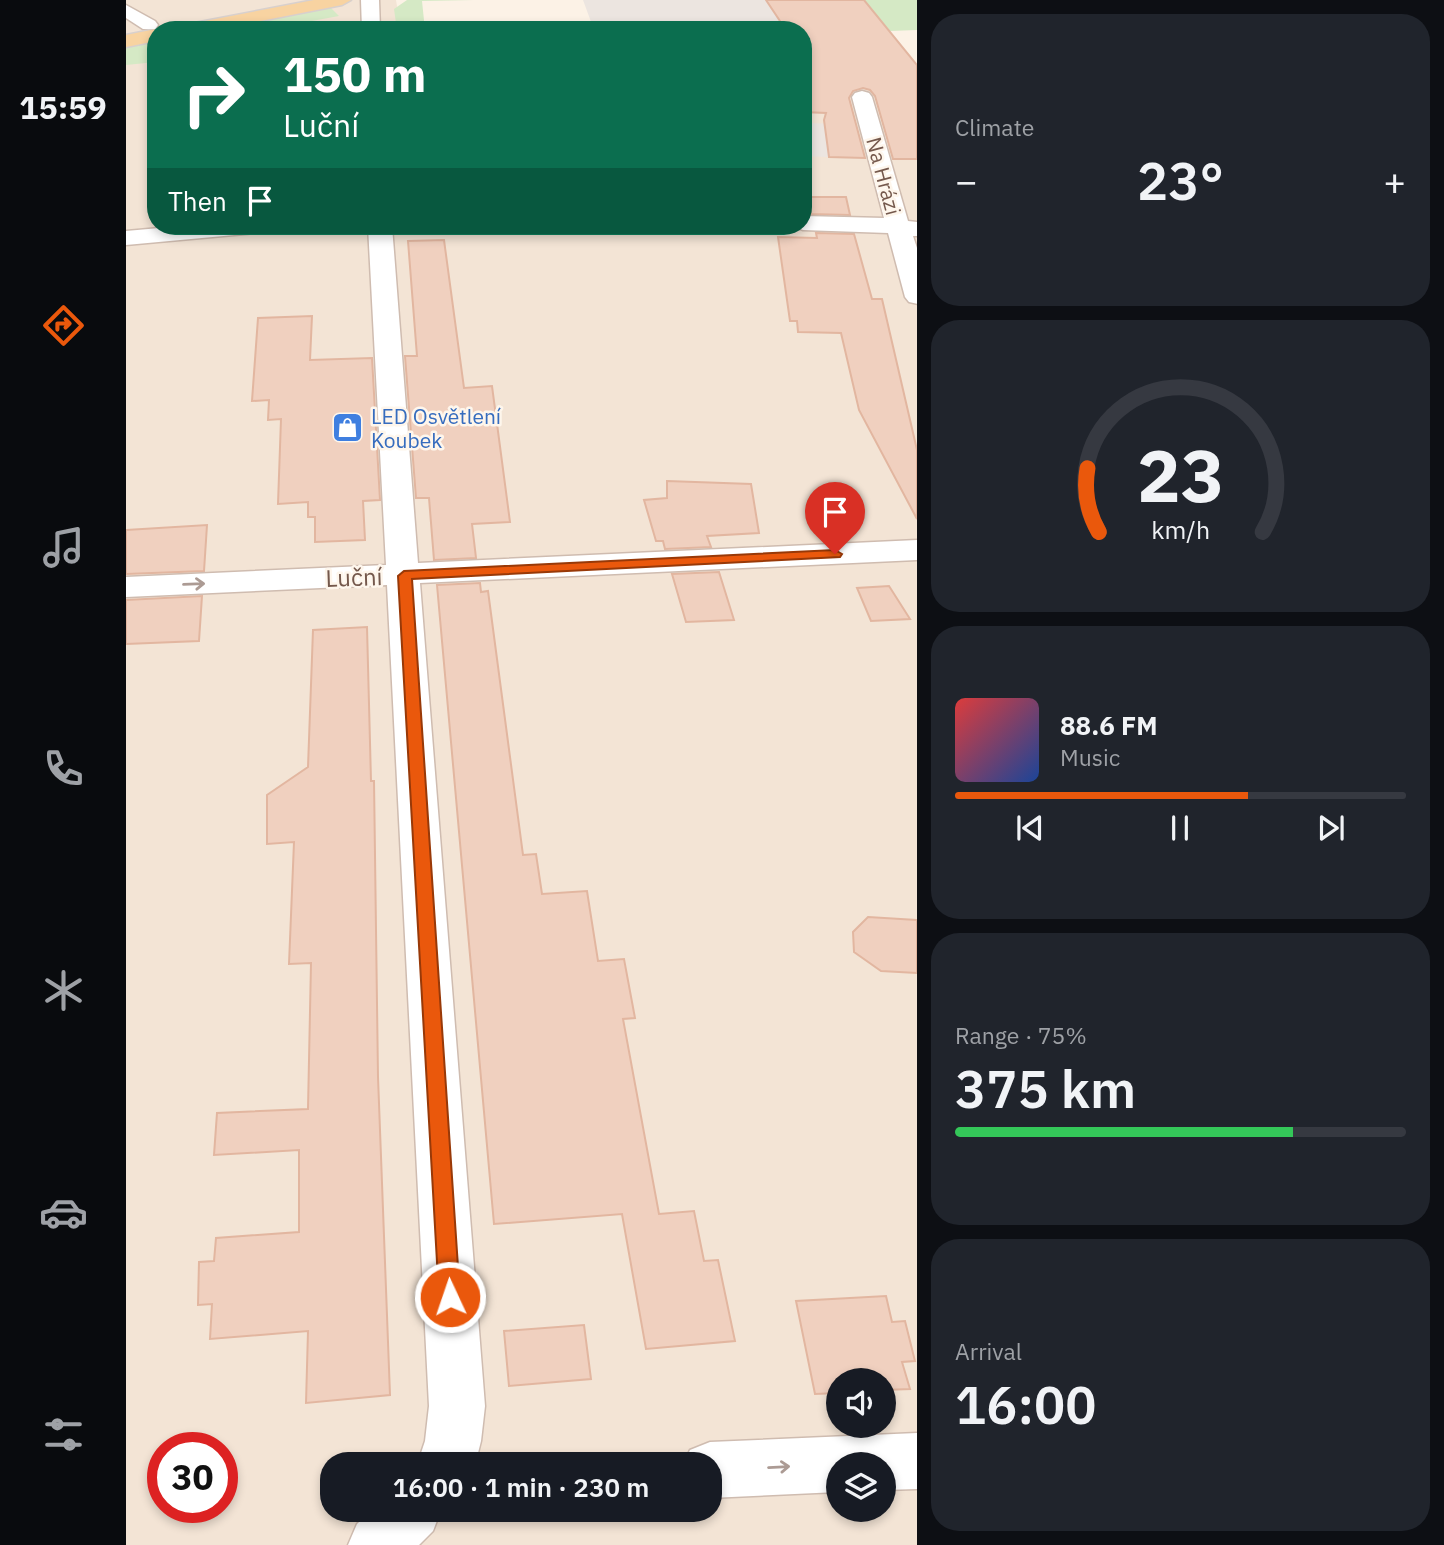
<!DOCTYPE html>
<html lang="en">
<head>
<meta charset="utf-8">
<style>
	body { margin:0; font-family:"IBM Plex Sans",sans-serif; background:#20242c; color:#f1f3f6; height:100vh; display:flex; flex-direction:column; font-size:26px; white-space:nowrap }
	* { box-sizing:border-box; margin:0 }
	p { font-size:23px; color:#9ea1a6 }
	.icon { flex:none; width:38px; height:38px; fill:none; stroke:currentColor; stroke-width:2; stroke-linecap:round; stroke-linejoin:round }
	.map { position:relative; flex:1; overflow:hidden }
	.details { display:flex; flex-direction:column; gap:14px; padding:14px; background:#0d0f14; width:527px }
	.details>* { flex:none }
	.guide { position:absolute; left:21px; top:21px; width:665px; height:214px; border-radius:28px; box-shadow:0 4px 10px #0003; background:#0b6e4f; color:#fff; overflow:hidden }
	.buttons { position:absolute; left:700px; top:1368px; display:grid; gap:14px }
	.buttons a { display:grid; place-items:center; width:70px; height:70px; border-radius:50%; background:#171b24; box-shadow:0 4px 10px #0003; font-size:35px }
	.speed { position:absolute; left:21px; top:1432px; display:flex; gap:14px; font-size:35px; font-weight:700; text-align:center }
	.speed>* { display:grid; place-content:center; width:91px; height:91px; border-radius:50%; background:#171b24; box-shadow:0 4px 10px #0003; line-height:1 }
	.speed .limit { border:10px solid #d22; background:#fff; color:#111 }
	.pin { position:absolute; display:grid; place-items:center; width:60px; height:60px; color:#fff; margin:-72px -30px; border-radius:50% 50% 50% 0; rotate:-45deg; box-shadow:0 0 7px #0007 }
	.pin .icon { rotate:45deg }
	.me { position:absolute; width:77px; margin:-38px; rotate:357deg; stroke-linejoin:round; filter:drop-shadow(0 0 5px #0008) }
	.turn { display:flex; align-items:center; gap:24px; height:147px; padding:0 21px; font-size:32px }
	.turn .icon { width:91px; height:91px; stroke-width:2.5 }
	.turn b { display:block; font-size:49px; line-height:60px }
	.then { display:flex; align-items:center; height:66px; padding:0 21px; background:#0003; gap:14px; font-size:26px }
	.big { font-size:52px; font-weight:600; line-height:1.1 }
	.details .card { flex:1; display:flex; flex-direction:column; justify-content:center; gap:10px; min-width:0; padding:0 24px; border-radius:28px; background:#20242c }
	.details .dial { align-items:center; gap:0 }
	.dial svg { height:182px; overflow:visible; fill:none; stroke:#363941; stroke-width:7; stroke-linecap:round; text-anchor:middle }
	.dial text { fill:#f1f3f6; stroke:none }
	.song { display:flex; align-items:center; gap:21px }
	.cover { width:84px; height:84px; border-radius:10px; background:linear-gradient(135deg,hsl(0 70% 55%),hsl(220 70% 35%)) }
	.played { height:7px; border-radius:4px; background:linear-gradient(90deg,#ea580c 65%,#363941 65%) }
	.keys { display:flex; justify-content:space-around; direction:ltr }
	.heat { display:flex; justify-content:space-between; align-items:center; font-size:38px; direction:ltr }
	.charge { height:10px; border-radius:5px; background:linear-gradient(90deg,#34c759 75%,#363941 0) }
	.trip { position:absolute; left:194px; top:1452px; width:402px; height:70px; border-radius:28px; background:#171b24; box-shadow:0 4px 10px #0003; font-weight:600; line-height:70px; text-align:center }
	main { display:flex; flex:1; min-height:0 }
	.tab-bar { display:flex; flex-direction:column; width:126px; justify-content:space-around; align-items:center; background:#090b0e; color:#9ea1a6 }
	.tab-bar .icon { width:49px; height:49px }
	.tab-bar .on { color:#ea580c }
	.tab-bar b { font-size:32px; color:#f1f3f6 }
	.map>svg:first-child { display:block }
	.residential { fill:#f3e4d5; fill-rule:evenodd }
	.industrial { fill:#ece5e0 }
	.green { fill:#d5e9c5 }
	.building { fill:#f0d0bf; stroke:#e2b6a0; stroke-width:2 }
	.lines { fill:none; stroke-linecap:round; stroke-linejoin:round }
	.street-casing { stroke:#cfbcb0; stroke-width:3 }
	.primary-casing { stroke:#d8d0cd; stroke-width:3 }
	.street { fill:#fff; fill-rule:evenodd }
	.primary { fill:#f8d3a1; fill-rule:evenodd }
	.oneway { stroke:#ac9b94 }
	.route { fill:#ea580c; stroke:#983908; stroke-width:2 }
	.labels { text-anchor:middle; dominant-baseline:central; stroke-width:5; stroke-linejoin:round; paint-order:stroke }
	.far-street-label { font-size:21px; fill:#74584c; stroke:#fef6ec }
	.far-shop-label { font-size:21px; fill:#366cbe; stroke:#fef6ec; text-anchor:start }
	.street-label { font-size:24px; fill:#74584c; stroke:#fef6ec }
</style>
</head>
<body>
<main>
<nav class="tab-bar">
<b>15:59</b>
<svg class="icon on" aria-label="directions" viewBox="0 0 24 24"><path d="M12 3l9 9-9 9-9-9zM9 14v-3h6M13 9l2 2-2 2"/></svg>
<svg class="icon" aria-label="music" viewBox="0 0 24 24"><path d="M9 18V5l10-2v13"/><circle cx="6" cy="18" r="3"/><circle cx="16" cy="16" r="3"/></svg>
<svg class="icon" aria-label="phone" viewBox="0 0 24 24"><path d="M5 4h4l2 5-3 2q2 4 5 5l2-3 5 2v4C11 20 4 13 5 4z"/></svg>
<svg class="icon" aria-label="climate" viewBox="0 0 24 24"><path d="M12 3v18M4 7l16 10M4 17L20 7"/></svg>
<svg class="icon" aria-label="car" viewBox="0 0 24 24"><path d="M5 17H2v-5l4-1 3-4h7l3 4 3 1v5h-3M9 17h6M6 11h13"/><circle cx="7" cy="17" r="2"/><circle cx="17" cy="17" r="2"/></svg>
<svg class="icon" aria-label="filters" viewBox="0 0 24 24"><path d="M4 7h16M4 17h16"/><circle cx="9" cy="7" r="2"/><circle cx="15" cy="17" r="2"/></svg>
</nav>
<div class="map">
<svg width="792" height="1545" viewBox="0 0 792 1545">
	<rect width="100%" height="100%" fill="#fcf2e6"/>
	<!-- residential -->
	<path class="residential" d="M0,0H270L275,30H30V226H677V82L791,83V1545H0ZM712,1381H758V1426H712ZM37,1447H96V1507H37ZM206,1465H584V1510H206ZM712,1465H758V1510H712Z"/>
	<!-- industrial -->
	<path class="industrial" d="M457,0H738L787,59L677,63V30H468Z
		M677,123L718,124L725,158L677,156Z"/>
	<!-- green -->
	<path class="green" d="M281,0H348L296,1L299,30H271L268,9Z
		M738,0H791V30L764,31Z
		M205,8L213,16L137,30H86Z
		M30,40V62L0,65V46Z"/>
	<!-- building -->
	<path class="building" d="M640,0H738L791,65V159H767L749,96L744,90L737,88L727,91L723,98L739,158L703,157L698,120L700,113L677,112V30H660Z
		M681,197H720L724,215L685,214Z
		M690,233L728,234L746,299H756L791,450V519L733,410L715,333L672,332L671,321H664L652,237L691,238Z
		M318,240L338,388L366,386L384,522L346,524L350,558L308,560L303,498H290L279,356H291L282,241Z
		M186,316L184,360L246,358L254,500L237,501L239,540L189,542V517H182V502L152,504L155,419L142,420L143,400L126,401L132,318Z
		M541,481L625,484L633,533L581,536L585,547L539,549L537,541H530L518,500L541,498Z
		M81,525L78,571L0,574V530Z
		M593,572L608,620L560,622L546,574Z
		M354,583L355,592L362,591L397,855L410,854L416,894L461,891L472,961L498,959L509,1018L497,1019L533,1214L568,1211L578,1261L592,1260L609,1341L520,1349L496,1214L368,1224L311,585Z
		M763,586L784,619L745,621L731,588Z
		M76,596L73,641L0,644V600Z
		M241,627L245,781H248L252,1077L264,1395L180,1403L182,1331L84,1339L86,1304L72,1305L73,1262L88,1261L90,1238L173,1232V1150L88,1155L91,1113L182,1109L185,963L163,964L168,842L141,844V795L182,767L187,630Z
		M742,917L791,920V973L755,971L728,952L727,932Z
		M760,1296L766,1322L779,1321L789,1361L776,1362L784,1389L758,1390V1381H712V1393L689,1394L670,1301Z
		M458,1325L465,1379L383,1386L378,1331Z"/>
	<g class="lines">
		<defs>
			<path id="street" d="M235,0H253L254,30H236Z
				M0,5L29,21L32,25L29,29H17L0,18Z
				M736,91L743,93L746,97L782,221L792,222V236H787L792,251V304L783,302L779,297L762,233L677,230L667,226H677V216L758,218L726,97L729,93Z
				M56,226H143L139,231L131,233L0,245V231Z
				M242,226H266L292,563L792,540V560L294,583L359,1406L355,1441L349,1465H291L299,1441L303,1406L261,585L0,597V577L260,565Z
				M792,1433V1489L758,1490V1465H712V1492L584,1498V1465H557L564,1450L584,1442Z
				M245,1510H315L307,1531L293,1545H222L231,1524Z"/>
			<path id="primary" d="M188,0H225L216,5L88,30H49L58,25Z
				M30,29V41L0,47V35Z"/>
		</defs>
		<!-- street casing -->
		<use href="#street" class="street-casing"/>
		<!-- primary casing -->
		<use href="#primary" class="primary-casing"/>
		<!-- street -->
		<use href="#street" class="street"/>
		<!-- primary -->
		<use href="#primary" class="primary"/>
	</g>
	<!-- one-way arrows -->
	<defs><path id="oneway-shaft" d="M-6 0H5M1.5-3L5.5 0L1.5 3" fill="none" stroke-width="1.6" stroke-linecap="round" stroke-linejoin="round" transform="scale(1.75)"/></defs>
	<g class="oneway">
		<use href="#oneway-shaft" transform="translate(68 584) rotate(-2)"/>
		<use href="#oneway-shaft" transform="translate(653 1467) rotate(-3)"/>
	</g>
	<!-- route -->
	<path class="route" d="M709,550L716,554L714,557L286,579L334,1297L331,1304L324,1306L316,1304L313,1297L272,576L278,571Z"/>
	<!-- icons -->
	<defs>
		<symbol id="shop-square" viewBox="-11 -11 22 22"><rect x="-9" y="-9" width="18" height="18" rx="4" fill="#3f7fe0" stroke="#fef6ec"/><path d="M-5-2.5h2.3a2.7 3.5 0 0 1 5.4 0H5L5.5 6h-11ZM-1.5-2.5h3a1.5 2.3 0 0 0-3 0Z" fill="#fff"/></symbol>
	</defs>
	<g fill-rule="evenodd">
		<use href="#shop-square" x="204" y="410" width="35" height="35"/>
	</g>
	<g class="labels">
		<!-- far-street labels -->
		<g class="far-street-label">
			<text transform="translate(758 176) rotate(75)">Na Hrázi</text>
		</g>
		<!-- far-shop labels -->
		<g class="far-shop-label">
			<text x="245" y="416">LED Osvětlení<tspan x="245" dy="24">Koubek</tspan></text>
		</g>
		<!-- street labels -->
		<g class="street-label">
			<text transform="translate(228 577) rotate(-2)">Luční</text>
		</g>
	</g>
</svg>
<div class="buttons">
<a><svg class="icon" aria-label="sound" viewBox="0 0 24 24"><path d="M4 9h4l5-4v14l-5-4H4zM17 9q2 3 0 6"/></svg></a>
<a><svg class="icon" aria-label="layers" viewBox="0 0 24 24"><path d="M12 4l9 5-9 5-9-5zM3 14l9 5 9-5"/></svg></a>
</div>
<div class="speed"><div class="limit">30</div></div>
<div class="pin" style="left:709px;top:554px;background:#d93025"><svg class="icon" aria-label="arrive" viewBox="0 0 24 24"><path d="M6 21V4h12l-3 4 3 4H6"/></svg></div>
<svg class="me" style="left:324px;top:1297px" viewBox="-20 -20 40 40"><circle r="17" fill="#ea580c" stroke="#fff" stroke-width="3"/><path d="M0-11L8 9 0 5-8 9z" fill="#fff"/></svg>
<div class="trip">16:00 · 1 min · 230 m</div>
<div class="guide">
<div class="turn"><svg class="icon" aria-label="right" viewBox="0 0 24 24"><path d="M7 20v-9h11M14 6l5 5-5 5"/></svg><div><b>150 m</b>Luční</div></div>
<div class="then">Then<svg class="icon" aria-label="arrive" viewBox="0 0 24 24"><path d="M6 21V4h12l-3 4 3 4H6"/></svg></div>
</div>
</div>
<section class="details">
<div class="card"><p>Climate</p>
<div class="heat"><a>−</a><b class="big">23°</b><a>+</a></div>
</div>
<div class="card dial"><svg viewBox="0 0 100 80">
<path d="M14 69A42 42 0 1 1 86 69"/>
<path d="M14 69A42 42 0 0 1 9 41" stroke="#ea580c"/>
<text x="50" y="56" font-size="32" font-weight="700">23</text>
<text x="50" y="72" font-size="11">km/h</text>
</svg></div>
<div class="card">
<div class="song"><i class="cover"></i><div><b>88.6 FM</b><p>Music</p></div></div>
<div class="played"></div>
<div class="keys"><svg class="icon" aria-label="previous" viewBox="0 0 24 24"><path d="M18 5L8 12l10 7zM5 5v14"/></svg><svg class="icon" aria-label="pause" viewBox="0 0 24 24"><path d="M8 5v14M16 5v14"/></svg><svg class="icon" aria-label="next" viewBox="0 0 24 24"><path d="M6 5l10 7-10 7zM19 5v14"/></svg></div>
</div>
<div class="card"><p>Range · 75%</p><b class="big">375 km</b><div class="charge"></div></div>
<div class="card"><p>Arrival</p><b class="big">16:00</b></div>
</section>
</main>
</body>
</html>
